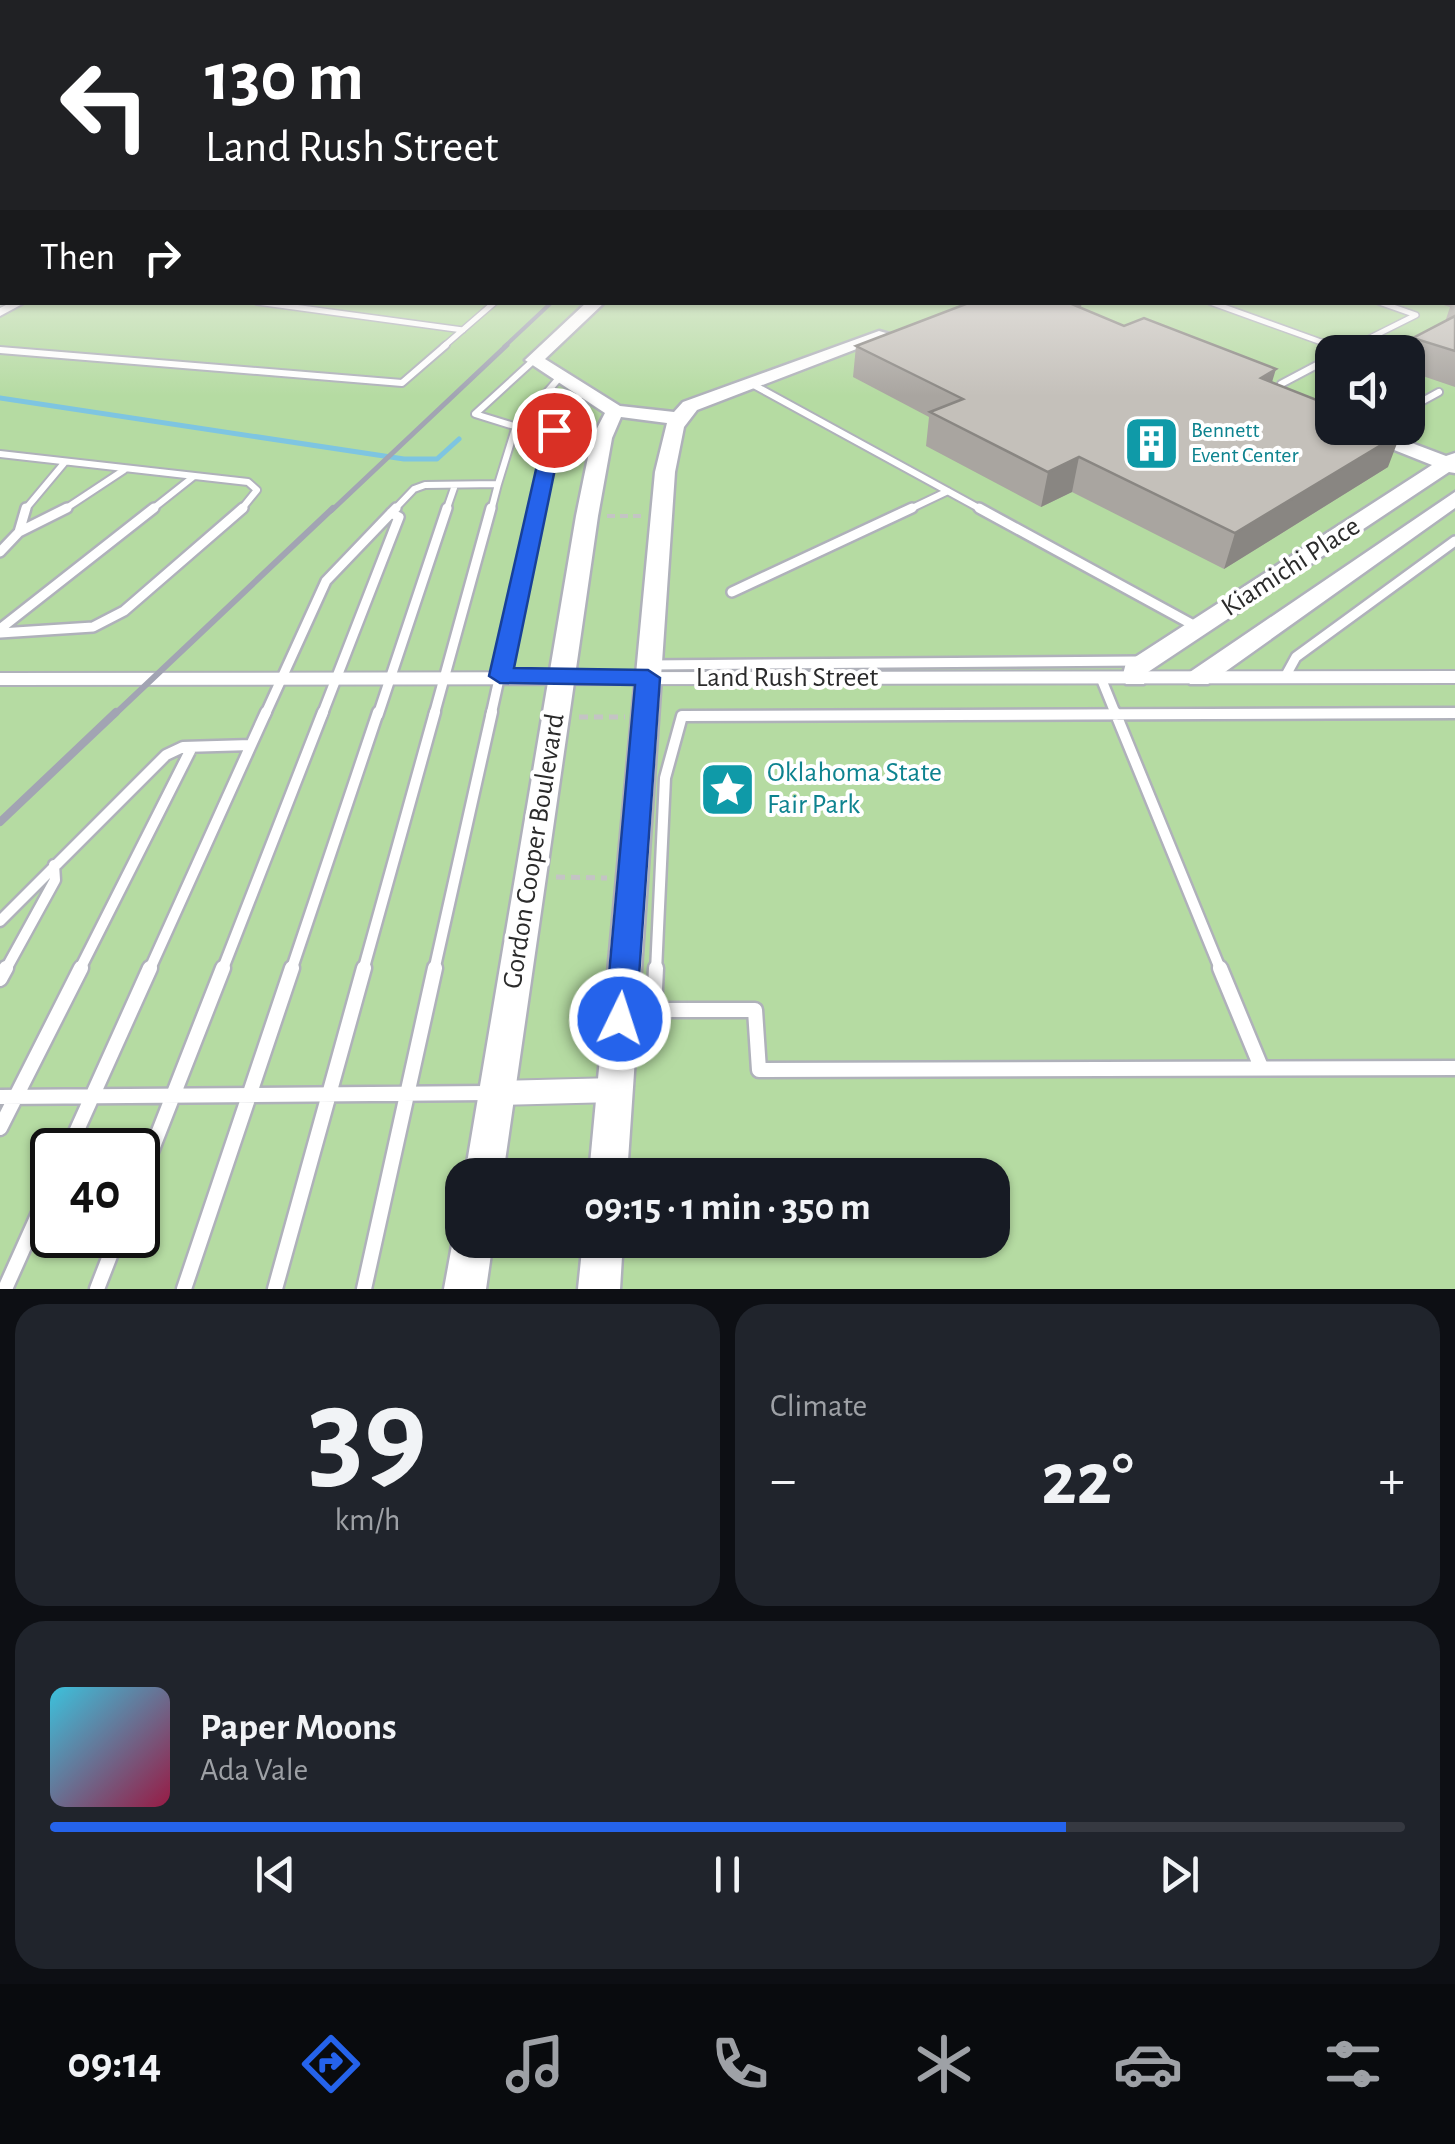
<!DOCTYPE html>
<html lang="en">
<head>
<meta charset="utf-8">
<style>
	body { margin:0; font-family:"Alegreya Sans",sans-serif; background:#20242c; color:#f1f3f6; height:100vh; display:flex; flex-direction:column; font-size:38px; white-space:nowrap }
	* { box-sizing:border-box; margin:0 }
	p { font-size:32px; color:#9ea1a6 }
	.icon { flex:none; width:55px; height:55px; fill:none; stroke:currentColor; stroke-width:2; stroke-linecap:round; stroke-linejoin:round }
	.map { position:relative; height:1289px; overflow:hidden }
	.drawer { display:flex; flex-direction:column; gap:15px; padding:15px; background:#0d0f14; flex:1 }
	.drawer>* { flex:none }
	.hud { position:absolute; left:0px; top:0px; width:1455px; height:305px; box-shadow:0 2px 8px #0004; background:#202124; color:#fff; overflow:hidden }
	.tools { position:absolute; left:1315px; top:335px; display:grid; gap:20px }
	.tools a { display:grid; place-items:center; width:110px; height:110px; border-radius:20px; background:#171b24; box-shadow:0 2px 8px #0004; font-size:50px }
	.speed { position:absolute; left:30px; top:1128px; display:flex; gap:20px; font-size:50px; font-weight:700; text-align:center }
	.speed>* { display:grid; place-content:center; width:130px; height:130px; border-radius:50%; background:#171b24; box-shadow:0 2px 8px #0004; line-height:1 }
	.speed .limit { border:5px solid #111; border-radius:15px; background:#fff; color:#111 }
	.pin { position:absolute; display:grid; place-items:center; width:85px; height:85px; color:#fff; margin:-42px; border:5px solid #fff; border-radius:50%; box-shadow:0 2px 10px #0007 }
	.me { position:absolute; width:110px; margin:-55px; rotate:4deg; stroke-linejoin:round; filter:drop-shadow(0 0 8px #0008) }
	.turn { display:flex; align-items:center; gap:35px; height:210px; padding:0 40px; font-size:45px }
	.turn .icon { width:130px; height:130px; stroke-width:2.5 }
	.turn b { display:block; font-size:70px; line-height:85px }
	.then { display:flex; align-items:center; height:95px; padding:0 40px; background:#0003; gap:20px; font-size:38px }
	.big { font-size:75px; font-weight:700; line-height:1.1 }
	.drawer .widget { flex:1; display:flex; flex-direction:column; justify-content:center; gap:15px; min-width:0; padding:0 35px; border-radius:30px; background:#20242c }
	.drawer .dial { align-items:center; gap:0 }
	.dial b { font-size:130px; line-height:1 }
	.song { display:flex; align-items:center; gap:30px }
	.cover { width:120px; height:120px; border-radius:15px; background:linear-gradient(135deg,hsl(190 70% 55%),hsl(340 70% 35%)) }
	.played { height:10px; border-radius:5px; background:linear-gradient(90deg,#2563eb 75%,#363941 75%) }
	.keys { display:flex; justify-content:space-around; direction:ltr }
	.heat { display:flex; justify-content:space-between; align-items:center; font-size:55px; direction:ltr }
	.drawer .tiles { flex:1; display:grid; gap:15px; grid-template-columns:1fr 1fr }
	.widget:last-child { grid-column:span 2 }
	.trip { position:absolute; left:445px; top:1158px; width:565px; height:100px; border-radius:30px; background:#171b24; box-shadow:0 2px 8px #0004; font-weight:700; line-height:100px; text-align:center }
	.menu { display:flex; height:160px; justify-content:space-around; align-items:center; background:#090b0e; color:#9ea1a6 }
	.menu .icon { width:70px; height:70px }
	.menu .selected { color:#2563eb }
	.menu b { font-size:45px; color:#f1f3f6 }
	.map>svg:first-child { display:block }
	.green { fill:#b5dba2; fill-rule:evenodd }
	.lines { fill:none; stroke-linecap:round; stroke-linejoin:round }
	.stream { stroke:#7ec5e1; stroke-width:5 }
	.lane-far4-casing { stroke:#afb1ba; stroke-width:8 }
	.lane-far3-casing { stroke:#afb1ba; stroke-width:10 }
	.lane-far2-casing { stroke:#afb1ba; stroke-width:14 }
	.lane-far1-casing { stroke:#afb1ba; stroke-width:15 }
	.lane-casing { stroke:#afb1ba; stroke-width:19 }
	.street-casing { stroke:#afb1ba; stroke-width:4 }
	.secondary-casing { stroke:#afb1ba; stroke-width:5 }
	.path-far1 { stroke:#c4c4c4; stroke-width:4; stroke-dasharray:8 5; stroke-linecap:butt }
	.path { stroke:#c4c4c4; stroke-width:5; stroke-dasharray:9 6; stroke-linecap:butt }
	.lane-far4 { stroke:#fff; stroke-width:5 }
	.lane-far3 { stroke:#fff; stroke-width:6 }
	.lane-far2 { stroke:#fff; stroke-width:9 }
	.lane-far1 { stroke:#fff; stroke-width:10 }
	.lane { stroke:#fff; stroke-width:14 }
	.street { fill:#fff; fill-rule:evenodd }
	.secondary { fill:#fff; fill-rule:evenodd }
	.rail-far3 { stroke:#a2a4b3; stroke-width:4 }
	.rail-far2 { stroke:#a2a4b3; stroke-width:5 }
	.rail-far1 { stroke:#a2a4b3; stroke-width:6 }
	.rail { stroke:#a2a4b3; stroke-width:8 }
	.wall { fill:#a9a5a0 }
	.shaded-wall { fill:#898682 }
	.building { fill:#c4c0ba; stroke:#898682; stroke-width:2.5 }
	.route { fill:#2563eb; stroke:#184099; stroke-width:2.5 }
	.labels { text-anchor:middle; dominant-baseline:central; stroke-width:8; stroke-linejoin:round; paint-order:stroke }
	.far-culture-label { font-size:22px; fill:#0d838f; stroke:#fff; text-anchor:start }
	.street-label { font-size:28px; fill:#2b2b2b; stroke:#fff }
	.culture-label { font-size:28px; fill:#0d838f; stroke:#fff; text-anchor:start }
</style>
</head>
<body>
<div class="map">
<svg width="1455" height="1289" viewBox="0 0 1455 1289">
	<rect width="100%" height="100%" fill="#ebe6df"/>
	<!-- green -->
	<path class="green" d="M0,215L2,302H1452L1455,215V1289H0ZM1332,352H1408V428H1332ZM52,1150H138V1235H52ZM462,1175H992V1240H462Z"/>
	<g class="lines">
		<!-- stream -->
		<path class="stream" d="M0,398L404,459H437L459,439"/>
		<defs>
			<path id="lane-far4" d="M257,302L463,330
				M1210,302L1335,347
				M443,347L495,302
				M1352,347L1416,315L1379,302"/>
			<path id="lane-far3" d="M1328,345L1346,351
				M0,350L402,383L446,345
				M1342,352L1357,345
				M752,384L984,511
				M1281,384L1332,357
				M1408,409L1439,392
				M517,427L475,414L534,360
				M0,454L248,482L257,490L240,511
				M24,511L65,462
				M62,511L124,470
				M150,511L193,477
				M393,511L414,489L425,485L498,484L515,429L560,377
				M446,511L455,485
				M491,511L498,484
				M536,511L554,430L583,391
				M906,511L948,491"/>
			<path id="lane-far2" d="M979,508L1197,627
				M19,532L26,508
				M0,552L19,532L67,508
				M732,592L912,508
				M0,629L154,508
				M0,633L93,627L124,611L243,508
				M650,665L1140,661
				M1285,677L1296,657L1455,541
				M1101,678L1116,715
				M265,715L326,581L396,508
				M322,715L399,517L391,513
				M378,715L447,508
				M434,715L491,508
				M491,715L537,508
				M970,715L1455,713"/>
			<path id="lane-far1" d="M1115,712L1221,971
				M0,921L166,755L183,747L251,745L266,712
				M5,971L55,880L54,865
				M79,971L192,747
				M149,971L251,745
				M222,971L323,712
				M291,971L378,712
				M363,971L435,712
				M434,971L492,712
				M656,971L665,778L682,716L1455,713"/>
			<path id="lane" d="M656,968L654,1010H755L759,1070L1455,1068
				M1220,968L1261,1067
				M0,979L6,968
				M0,1097L489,1093
				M0,1128L81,968
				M68,1150L150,968
				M138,1185L223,968
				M5,1289L52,1184
				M97,1289L118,1235
				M184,1289L292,968
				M275,1289L364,968
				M364,1289L435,968"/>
			<path id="street" d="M12,302H26L0,316V308Z
				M1455,671V683L0,685V673Z
				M615,1078L624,1082L628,1090L624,1098L615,1102L497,1105L488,1101L484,1093L488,1085L497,1081Z"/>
			<path id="secondary" d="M587,302H605L545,359L620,406L674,412L683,402L879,331L893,335L697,410L684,427L675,472L627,1175H589L655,472L667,423L621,417L612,438L598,516L503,1175H465L576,516L592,438L605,413L525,360Z
				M1347,428H1372L1446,456L1455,453V473L1449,472L1148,672L1144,684H1126L1122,678L1126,663L1432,465L1349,432Z
				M1455,492V508L1208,684H1190L1186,678L1190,672Z
				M462,1224V1240H493L486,1289H444L453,1240Z
				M583,1240H623L620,1289H578Z"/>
		</defs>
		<!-- lane-far4 casing -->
		<use href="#lane-far4" class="lane-far4-casing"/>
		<!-- lane-far3 casing -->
		<use href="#lane-far3" class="lane-far3-casing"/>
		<!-- lane-far2 casing -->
		<use href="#lane-far2" class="lane-far2-casing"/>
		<!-- lane-far1 casing -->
		<use href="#lane-far1" class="lane-far1-casing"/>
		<!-- lane casing -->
		<use href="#lane" class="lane-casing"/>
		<!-- street casing -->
		<use href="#street" class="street-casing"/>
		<!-- secondary casing -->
		<use href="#secondary" class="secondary-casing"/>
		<!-- path-far1 -->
		<path class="path-far1" d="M607,516H642"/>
		<!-- path -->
		<path class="path" d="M579,717H625
			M556,877L607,878"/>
		<!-- lane-far4 -->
		<use href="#lane-far4" class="lane-far4"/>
		<!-- lane-far3 -->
		<use href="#lane-far3" class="lane-far3"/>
		<!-- lane-far2 -->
		<use href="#lane-far2" class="lane-far2"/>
		<!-- lane-far1 -->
		<use href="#lane-far1" class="lane-far1"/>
		<!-- lane -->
		<use href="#lane" class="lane"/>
		<!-- street -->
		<use href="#street" class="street"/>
		<!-- secondary -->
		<use href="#secondary" class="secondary"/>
		<!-- rail-far3 -->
		<path class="rail-far3" d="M504,347L552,302"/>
		<!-- rail-far2 -->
		<path class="rail-far2" d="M331,511L507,345"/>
		<!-- rail-far1 -->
		<path class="rail-far1" d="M114,715L333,508"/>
		<!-- rail -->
		<path class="rail" d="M0,822L116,712"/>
	</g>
	<!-- wall -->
	<path class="wall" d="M1452,215H1455V387L1408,371L1407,352L1413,338L1445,322L1450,307L1434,302H1452Z
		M971,302H1082L1080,309L1272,383L1388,467L1224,569L1072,492L1041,507L926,446L929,417L853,377L856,346Z"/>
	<!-- shaded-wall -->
	<path class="shaded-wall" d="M1082,302L1077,326L1066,303Z
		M1276,369L1266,402L1261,378Z
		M1401,433L1388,467L1224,569L1235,533Z
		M1079,457L1072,492L1041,507L1048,472Z"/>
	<!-- building -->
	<path class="building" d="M1452,241H1455V276L1452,275Z
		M971,302H1067L1124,326L1144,318L1276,369L1261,378L1332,406V428H1388L1401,433L1235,533L1079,457L1048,472L930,412L963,399L856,346Z
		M1455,316V351L1413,338Z"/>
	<!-- sky -->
	<linearGradient id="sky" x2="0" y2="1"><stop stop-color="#7dbbe5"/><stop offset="0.54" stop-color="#f6f4f1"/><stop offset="1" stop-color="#f6f4f1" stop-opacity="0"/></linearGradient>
	<rect width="1455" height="396" fill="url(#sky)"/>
	<!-- route -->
	<path class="route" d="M554,424L563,430L514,668L648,670L660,678L636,1019L632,1029L620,1033L609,1029L605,1019L635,685L500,683L489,676L545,430Z"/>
	<!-- icons -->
	<defs>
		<symbol id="building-square" viewBox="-11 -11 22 22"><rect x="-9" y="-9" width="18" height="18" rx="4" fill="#0f9aa8" stroke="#fff"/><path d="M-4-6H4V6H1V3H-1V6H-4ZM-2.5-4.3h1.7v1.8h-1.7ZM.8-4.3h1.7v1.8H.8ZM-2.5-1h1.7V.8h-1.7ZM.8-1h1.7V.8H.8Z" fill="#fff"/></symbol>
		<symbol id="sight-square" viewBox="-11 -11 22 22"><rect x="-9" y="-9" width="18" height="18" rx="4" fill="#0f9aa8" stroke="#fff"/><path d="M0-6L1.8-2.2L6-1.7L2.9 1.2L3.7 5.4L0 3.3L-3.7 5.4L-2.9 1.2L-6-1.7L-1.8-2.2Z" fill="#fff"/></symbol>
	</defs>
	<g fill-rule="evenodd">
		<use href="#building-square" x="1120" y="412" width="63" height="63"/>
		<use href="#sight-square" x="696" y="758" width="63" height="63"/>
	</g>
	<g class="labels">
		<!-- far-culture labels -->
		<g class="far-culture-label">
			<text x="1191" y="430">Bennett<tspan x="1191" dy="25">Event Center</tspan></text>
		</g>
		<!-- street labels -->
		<g class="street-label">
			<text transform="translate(1291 567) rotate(-33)">Kiamichi Place</text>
			<text x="787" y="678">Land Rush Street</text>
			<text transform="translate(534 851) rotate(-81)">Gordon Cooper Boulevard</text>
		</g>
		<!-- culture labels -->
		<g class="culture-label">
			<text x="767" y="773">Oklahoma State<tspan x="767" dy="32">Fair Park</tspan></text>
		</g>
	</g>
</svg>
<div class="tools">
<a><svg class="icon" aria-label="sound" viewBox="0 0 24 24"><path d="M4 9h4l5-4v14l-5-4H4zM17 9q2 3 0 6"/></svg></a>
</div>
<div class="speed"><div class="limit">40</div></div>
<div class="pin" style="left:554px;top:430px;background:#d93025"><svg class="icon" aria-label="arrive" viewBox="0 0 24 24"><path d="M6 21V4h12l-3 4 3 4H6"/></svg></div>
<svg class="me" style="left:620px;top:1019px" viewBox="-20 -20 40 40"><circle r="17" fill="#2563eb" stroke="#fff" stroke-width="3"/><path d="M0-11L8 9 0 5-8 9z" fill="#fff"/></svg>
<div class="trip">09:15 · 1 min · 350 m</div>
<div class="hud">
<div class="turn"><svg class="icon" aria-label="left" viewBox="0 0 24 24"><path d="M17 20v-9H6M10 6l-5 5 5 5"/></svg><div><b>130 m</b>Land Rush Street</div></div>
<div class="then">Then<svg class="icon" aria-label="right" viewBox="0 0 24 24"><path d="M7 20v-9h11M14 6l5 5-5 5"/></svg></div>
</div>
</div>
<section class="drawer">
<div class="tiles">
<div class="widget dial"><b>39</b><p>km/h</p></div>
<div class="widget"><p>Climate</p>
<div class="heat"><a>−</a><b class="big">22°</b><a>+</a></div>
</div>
<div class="widget">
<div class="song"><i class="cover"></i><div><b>Paper Moons</b><p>Ada Vale</p></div></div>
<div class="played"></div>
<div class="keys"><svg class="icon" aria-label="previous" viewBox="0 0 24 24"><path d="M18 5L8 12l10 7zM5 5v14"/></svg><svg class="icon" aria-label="pause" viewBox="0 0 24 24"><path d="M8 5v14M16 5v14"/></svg><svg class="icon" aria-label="next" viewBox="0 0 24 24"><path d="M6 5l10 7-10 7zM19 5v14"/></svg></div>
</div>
</div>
</section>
<nav class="menu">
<b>09:14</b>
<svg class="icon selected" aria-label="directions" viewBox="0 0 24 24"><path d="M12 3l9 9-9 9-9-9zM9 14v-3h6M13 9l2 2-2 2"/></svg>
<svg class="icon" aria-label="music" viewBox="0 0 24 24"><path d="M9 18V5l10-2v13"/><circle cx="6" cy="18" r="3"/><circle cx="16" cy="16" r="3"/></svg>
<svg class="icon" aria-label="phone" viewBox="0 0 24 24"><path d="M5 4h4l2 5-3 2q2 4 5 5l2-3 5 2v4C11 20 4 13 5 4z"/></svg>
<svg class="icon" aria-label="climate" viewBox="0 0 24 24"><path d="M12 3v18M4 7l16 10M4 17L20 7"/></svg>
<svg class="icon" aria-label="car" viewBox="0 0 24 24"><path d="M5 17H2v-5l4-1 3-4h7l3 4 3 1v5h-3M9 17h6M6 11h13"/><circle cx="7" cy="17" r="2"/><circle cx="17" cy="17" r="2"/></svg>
<svg class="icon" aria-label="filters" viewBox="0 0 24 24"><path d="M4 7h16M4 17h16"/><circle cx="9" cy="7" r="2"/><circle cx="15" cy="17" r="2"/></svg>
</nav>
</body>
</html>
